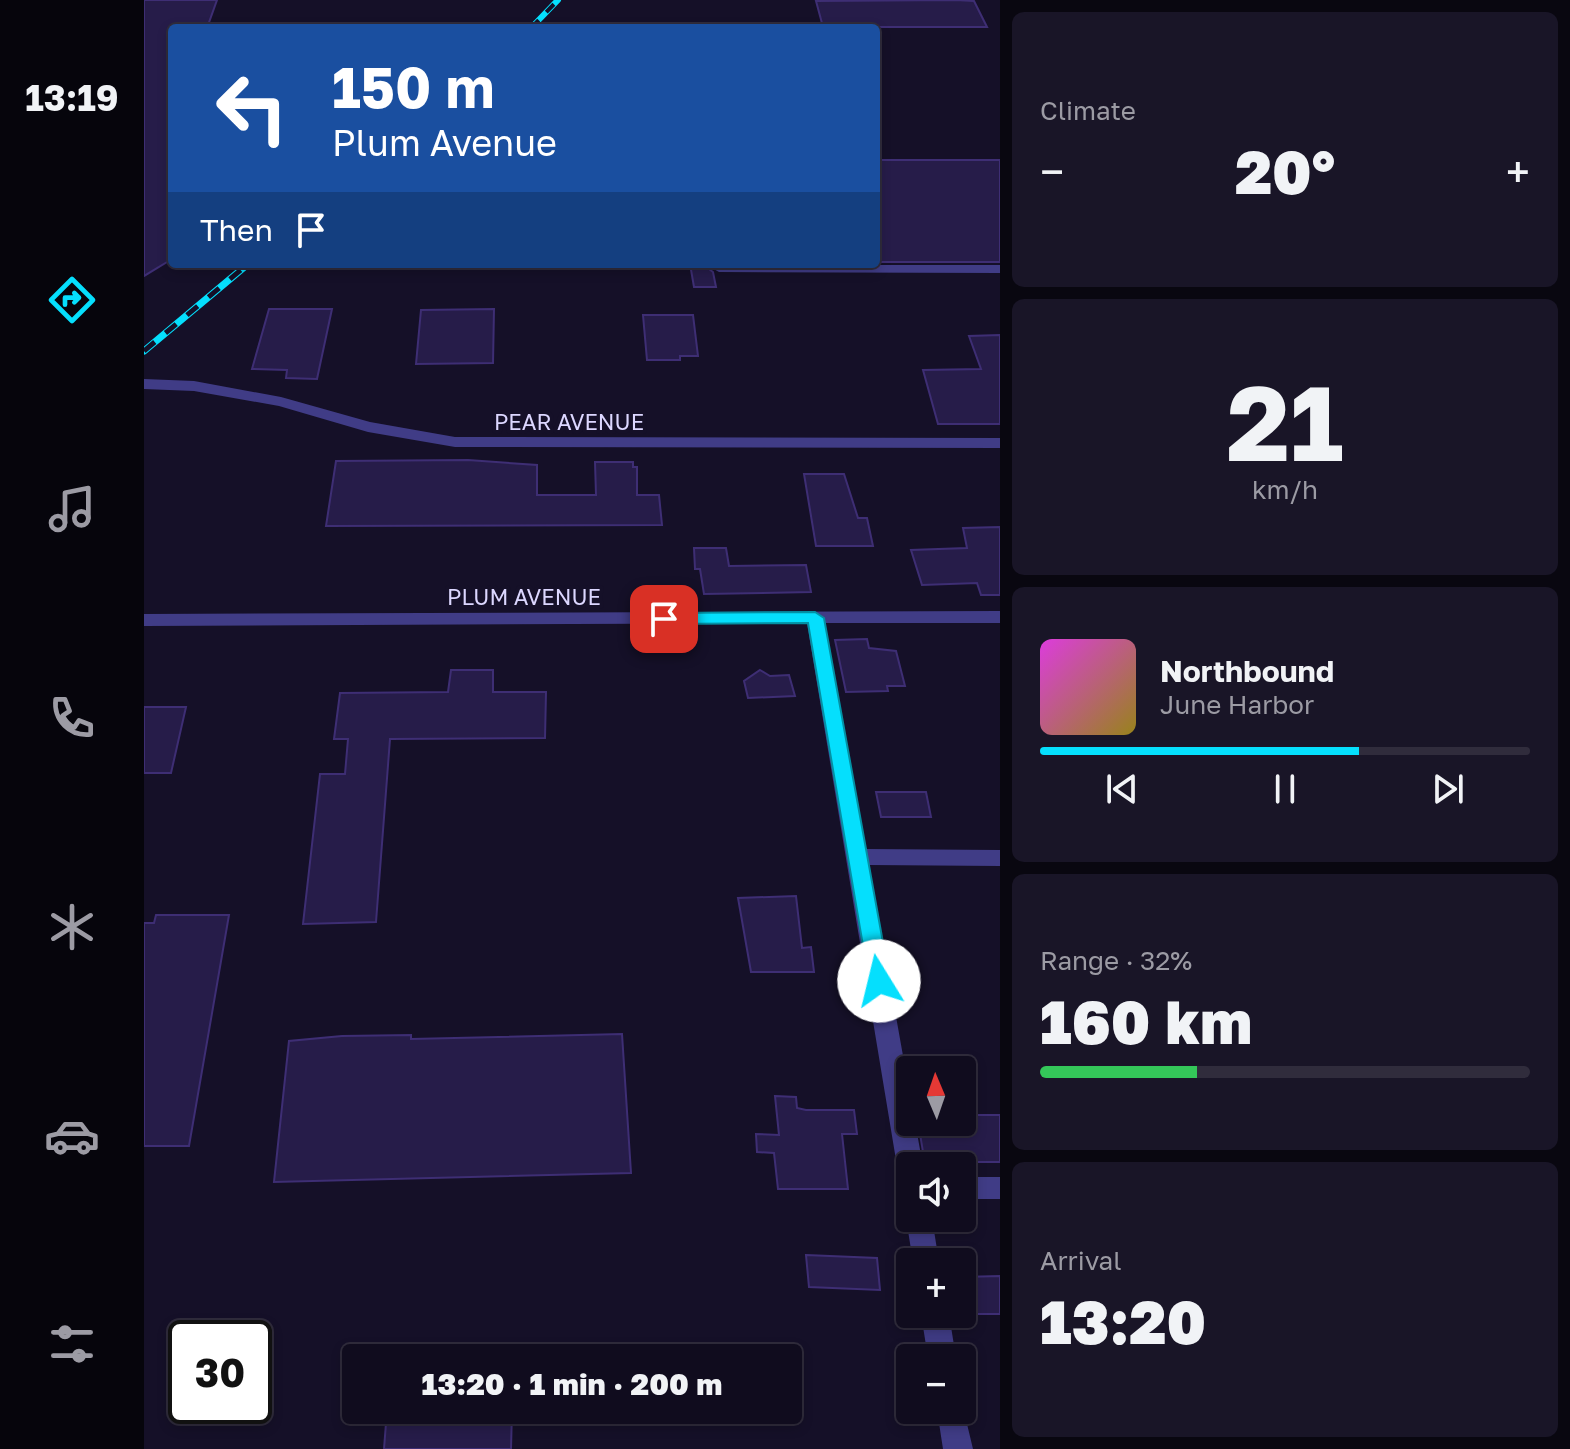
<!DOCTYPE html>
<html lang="en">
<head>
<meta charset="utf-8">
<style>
	body { margin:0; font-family:"Golos Text",sans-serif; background:#191527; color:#f1f3f6; height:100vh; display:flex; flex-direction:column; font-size:30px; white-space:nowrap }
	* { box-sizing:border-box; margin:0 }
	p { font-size:26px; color:#9c9ba4 }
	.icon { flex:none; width:44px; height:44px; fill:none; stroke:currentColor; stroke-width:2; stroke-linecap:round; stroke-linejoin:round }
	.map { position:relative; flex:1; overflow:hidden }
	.sheet { display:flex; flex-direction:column; gap:12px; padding:12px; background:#090710; width:570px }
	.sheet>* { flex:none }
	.banner { position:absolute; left:24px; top:24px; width:712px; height:244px; border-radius:8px; box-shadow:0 4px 12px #0003,0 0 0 2px #302c3c; background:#1a4fa0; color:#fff; overflow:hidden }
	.needle { width:52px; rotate:358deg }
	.fabs { position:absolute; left:752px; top:1056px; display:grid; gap:16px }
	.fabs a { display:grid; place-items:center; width:80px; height:80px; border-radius:8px; background:#100c1e; box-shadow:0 4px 12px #0003,0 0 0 2px #302c3c; font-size:40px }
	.speed { position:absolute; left:24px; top:1320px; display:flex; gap:16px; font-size:40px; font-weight:700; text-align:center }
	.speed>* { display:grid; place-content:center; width:104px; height:104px; border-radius:50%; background:#100c1e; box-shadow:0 4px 12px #0003,0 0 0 2px #302c3c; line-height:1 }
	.speed .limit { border:4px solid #111; border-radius:12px; background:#fff; color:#111 }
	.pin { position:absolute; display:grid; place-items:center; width:68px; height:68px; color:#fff; margin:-34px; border-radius:16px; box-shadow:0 4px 12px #0006 }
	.me { position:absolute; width:88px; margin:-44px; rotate:351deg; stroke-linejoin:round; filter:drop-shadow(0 0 6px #0008) }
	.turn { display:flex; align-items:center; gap:28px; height:168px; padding:0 32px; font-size:36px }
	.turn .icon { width:104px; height:104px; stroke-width:2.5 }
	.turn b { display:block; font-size:56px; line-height:68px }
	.then { display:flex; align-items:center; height:76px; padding:0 32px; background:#0003; gap:16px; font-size:30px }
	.big { font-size:60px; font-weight:800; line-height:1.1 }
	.sheet .widget { flex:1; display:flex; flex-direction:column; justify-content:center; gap:12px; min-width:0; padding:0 28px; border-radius:12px; background:#191527 }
	.sheet .dial { align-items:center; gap:0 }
	.dial b { font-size:104px; line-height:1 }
	.song { display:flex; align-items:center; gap:24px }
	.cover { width:96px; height:96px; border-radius:12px; background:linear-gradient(135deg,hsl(300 70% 55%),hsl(50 70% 35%)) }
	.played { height:8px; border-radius:4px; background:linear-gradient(90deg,#05dffd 65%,#302c3c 65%) }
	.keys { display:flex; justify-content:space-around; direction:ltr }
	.heat { display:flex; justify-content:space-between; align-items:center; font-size:44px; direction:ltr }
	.charge { height:12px; border-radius:6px; background:linear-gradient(90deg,#34c759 32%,#302c3c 0) }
	.trip { position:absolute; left:198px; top:1344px; width:460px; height:80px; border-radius:8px; background:#100c1e; box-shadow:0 4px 12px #0003,0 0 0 2px #302c3c; font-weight:800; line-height:80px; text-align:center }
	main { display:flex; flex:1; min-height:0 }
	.tab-bar { display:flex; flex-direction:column; width:144px; justify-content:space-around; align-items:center; background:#06050c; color:#9c9ba4 }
	.tab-bar .icon { width:56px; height:56px }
	.tab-bar .active { color:#05dffd }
	.tab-bar b { font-size:36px; color:#f1f3f6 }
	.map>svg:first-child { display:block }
	.building { fill:#261c49; stroke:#3e2e74; stroke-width:2 }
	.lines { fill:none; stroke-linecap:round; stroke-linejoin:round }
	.street { fill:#403c86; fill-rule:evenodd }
	.rail-far1-casing { stroke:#05dffd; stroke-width:6 }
	.rail-casing { stroke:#05dffd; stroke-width:7 }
	.rail-far1 { stroke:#151028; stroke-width:4; stroke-dasharray:11; stroke-linecap:butt }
	.rail { stroke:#151028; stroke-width:5; stroke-dasharray:14; stroke-linecap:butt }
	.route { fill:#05dffd; stroke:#0391a4; stroke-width:2 }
	.labels { text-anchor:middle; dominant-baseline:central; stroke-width:8; stroke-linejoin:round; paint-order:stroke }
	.street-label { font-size:22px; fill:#dcd7ff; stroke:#151028 }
</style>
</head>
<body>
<main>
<nav class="tab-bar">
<b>13:19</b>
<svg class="icon active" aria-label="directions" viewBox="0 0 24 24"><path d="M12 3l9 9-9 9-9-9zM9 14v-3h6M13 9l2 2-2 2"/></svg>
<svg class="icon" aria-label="music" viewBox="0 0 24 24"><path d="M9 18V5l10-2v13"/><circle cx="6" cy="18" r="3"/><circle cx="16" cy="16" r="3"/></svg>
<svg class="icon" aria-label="phone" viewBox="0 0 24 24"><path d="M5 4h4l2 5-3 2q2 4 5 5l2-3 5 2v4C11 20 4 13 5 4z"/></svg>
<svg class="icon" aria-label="climate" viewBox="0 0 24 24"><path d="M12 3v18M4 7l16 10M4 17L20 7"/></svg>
<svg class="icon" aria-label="car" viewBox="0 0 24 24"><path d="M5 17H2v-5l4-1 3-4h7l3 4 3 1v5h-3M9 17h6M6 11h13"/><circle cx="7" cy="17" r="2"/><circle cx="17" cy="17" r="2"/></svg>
<svg class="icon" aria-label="filters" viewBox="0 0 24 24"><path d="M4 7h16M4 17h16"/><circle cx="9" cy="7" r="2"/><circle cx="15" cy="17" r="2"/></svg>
</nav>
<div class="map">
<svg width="856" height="1449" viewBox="0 0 856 1449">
	<rect width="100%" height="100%" fill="#151028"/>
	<!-- building -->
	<path class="building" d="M0,0H73L63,28H28V259L0,276Z
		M812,0L830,1L843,27H679L672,1Z
		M732,160H856V262H732Z
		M546,264H567L565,269L569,272L572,287H550Z
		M125,309H188L173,379L142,378L143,370L108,369Z
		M350,309L349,363L272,364L277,310Z
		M499,315H549L554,356H536V360H503Z
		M856,335V424H794L779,370L837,369L825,336Z
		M324,460L393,465V495H452L451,462H489V467H493V495H515L518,525L182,526L192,461Z
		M660,474H700L714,518H723L729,546H672Z
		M856,527V595H837L833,583L778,585L767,550L823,548L819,528Z
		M550,548H582L585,566L662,565L667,592L560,594L556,569H551Z
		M723,639L725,648L752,651L761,686H743L744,691L702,692L691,640Z
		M307,670H349V692H402L401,738L246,739L232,922L159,924L176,774H201L204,739H190L196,693L304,692Z
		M616,670L626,676L645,675L651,696L604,698L600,681Z
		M0,707H42L27,773H0Z
		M732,792H782L787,817H737Z
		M652,896L658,948L667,947L670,972H607L594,898Z
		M12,915H85L45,1146H0V923H10Z
		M478,1034L487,1173L130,1182L145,1041L198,1036L267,1035V1039Z
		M631,1096L652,1097L653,1108L662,1110H710L713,1134H698L704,1189H634L630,1153L613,1152L612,1134L635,1135Z
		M818,1115H856V1162H795L793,1151L779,1152L775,1128H789L788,1122H818Z
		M662,1255L733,1258L736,1290L665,1287Z
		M856,1276V1314H818V1277Z
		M243,1410H368L367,1449H240Z"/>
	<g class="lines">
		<!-- street -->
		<path class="street" d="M570,265H856V273L575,272L568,268Z
			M0,379L50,381L137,397L226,422L311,437L856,438V448L311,447L224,432L135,406L50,391L0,389Z
			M856,611V623H681L722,849L856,850V866L725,865L766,1095V1122H771L779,1166H766V1177L757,1174L753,1166L663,623L0,626V614Z
			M818,1177H856V1199H818Z
			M766,1210V1218H788L795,1262H769L762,1218Z
			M777,1314H805L812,1358H784Z
			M818,1403L829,1449H799L793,1410H818Z"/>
		<defs>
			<path id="rail-far1" d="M387,28L414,0"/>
			<path id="rail" d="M0,351L104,264"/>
		</defs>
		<!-- rail-far1 casing -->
		<use href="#rail-far1" class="rail-far1-casing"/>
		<!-- rail casing -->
		<use href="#rail" class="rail-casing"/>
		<!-- rail-far1 -->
		<use href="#rail-far1" class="rail-far1"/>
		<!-- rail -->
		<use href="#rail" class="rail"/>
	</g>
	<!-- route -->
	<path class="route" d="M671,612L680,618L746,981L743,986H728L725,981L664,623L520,624L511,619L520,613Z"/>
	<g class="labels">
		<!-- street labels -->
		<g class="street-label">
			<text x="425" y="421">PEAR AVENUE</text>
			<text x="380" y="596">PLUM AVENUE</text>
		</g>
	</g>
</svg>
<div class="fabs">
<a><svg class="needle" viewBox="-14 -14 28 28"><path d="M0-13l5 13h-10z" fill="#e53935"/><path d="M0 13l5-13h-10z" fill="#9c9ba4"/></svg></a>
<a><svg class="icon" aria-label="sound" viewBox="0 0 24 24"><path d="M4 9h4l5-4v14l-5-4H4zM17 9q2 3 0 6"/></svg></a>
<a>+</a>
<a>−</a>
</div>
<div class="speed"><div class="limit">30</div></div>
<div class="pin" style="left:520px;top:619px;background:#d93025"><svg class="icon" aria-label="arrive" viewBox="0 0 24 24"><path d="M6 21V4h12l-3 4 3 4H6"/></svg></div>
<svg class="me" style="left:735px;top:981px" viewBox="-20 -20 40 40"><circle r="19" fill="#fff"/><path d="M0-13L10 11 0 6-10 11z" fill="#05dffd"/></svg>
<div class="trip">13:20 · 1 min · 200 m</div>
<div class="banner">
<div class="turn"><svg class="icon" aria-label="left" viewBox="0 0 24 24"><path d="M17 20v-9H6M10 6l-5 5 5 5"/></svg><div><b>150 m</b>Plum Avenue</div></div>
<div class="then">Then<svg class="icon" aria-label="arrive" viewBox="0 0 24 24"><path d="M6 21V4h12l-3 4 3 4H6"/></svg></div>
</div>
</div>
<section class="sheet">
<div class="widget"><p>Climate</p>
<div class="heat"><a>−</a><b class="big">20°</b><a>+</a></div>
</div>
<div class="widget dial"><b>21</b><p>km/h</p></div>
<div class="widget">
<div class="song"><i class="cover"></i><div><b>Northbound</b><p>June Harbor</p></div></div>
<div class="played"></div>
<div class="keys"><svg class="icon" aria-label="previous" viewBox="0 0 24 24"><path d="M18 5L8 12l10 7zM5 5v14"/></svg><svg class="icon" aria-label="pause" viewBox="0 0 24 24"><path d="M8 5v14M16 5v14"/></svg><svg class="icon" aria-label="next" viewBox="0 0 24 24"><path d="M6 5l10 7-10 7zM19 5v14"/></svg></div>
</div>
<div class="widget"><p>Range · 32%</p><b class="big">160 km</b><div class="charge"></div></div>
<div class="widget"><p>Arrival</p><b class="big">13:20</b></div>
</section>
</main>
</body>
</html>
